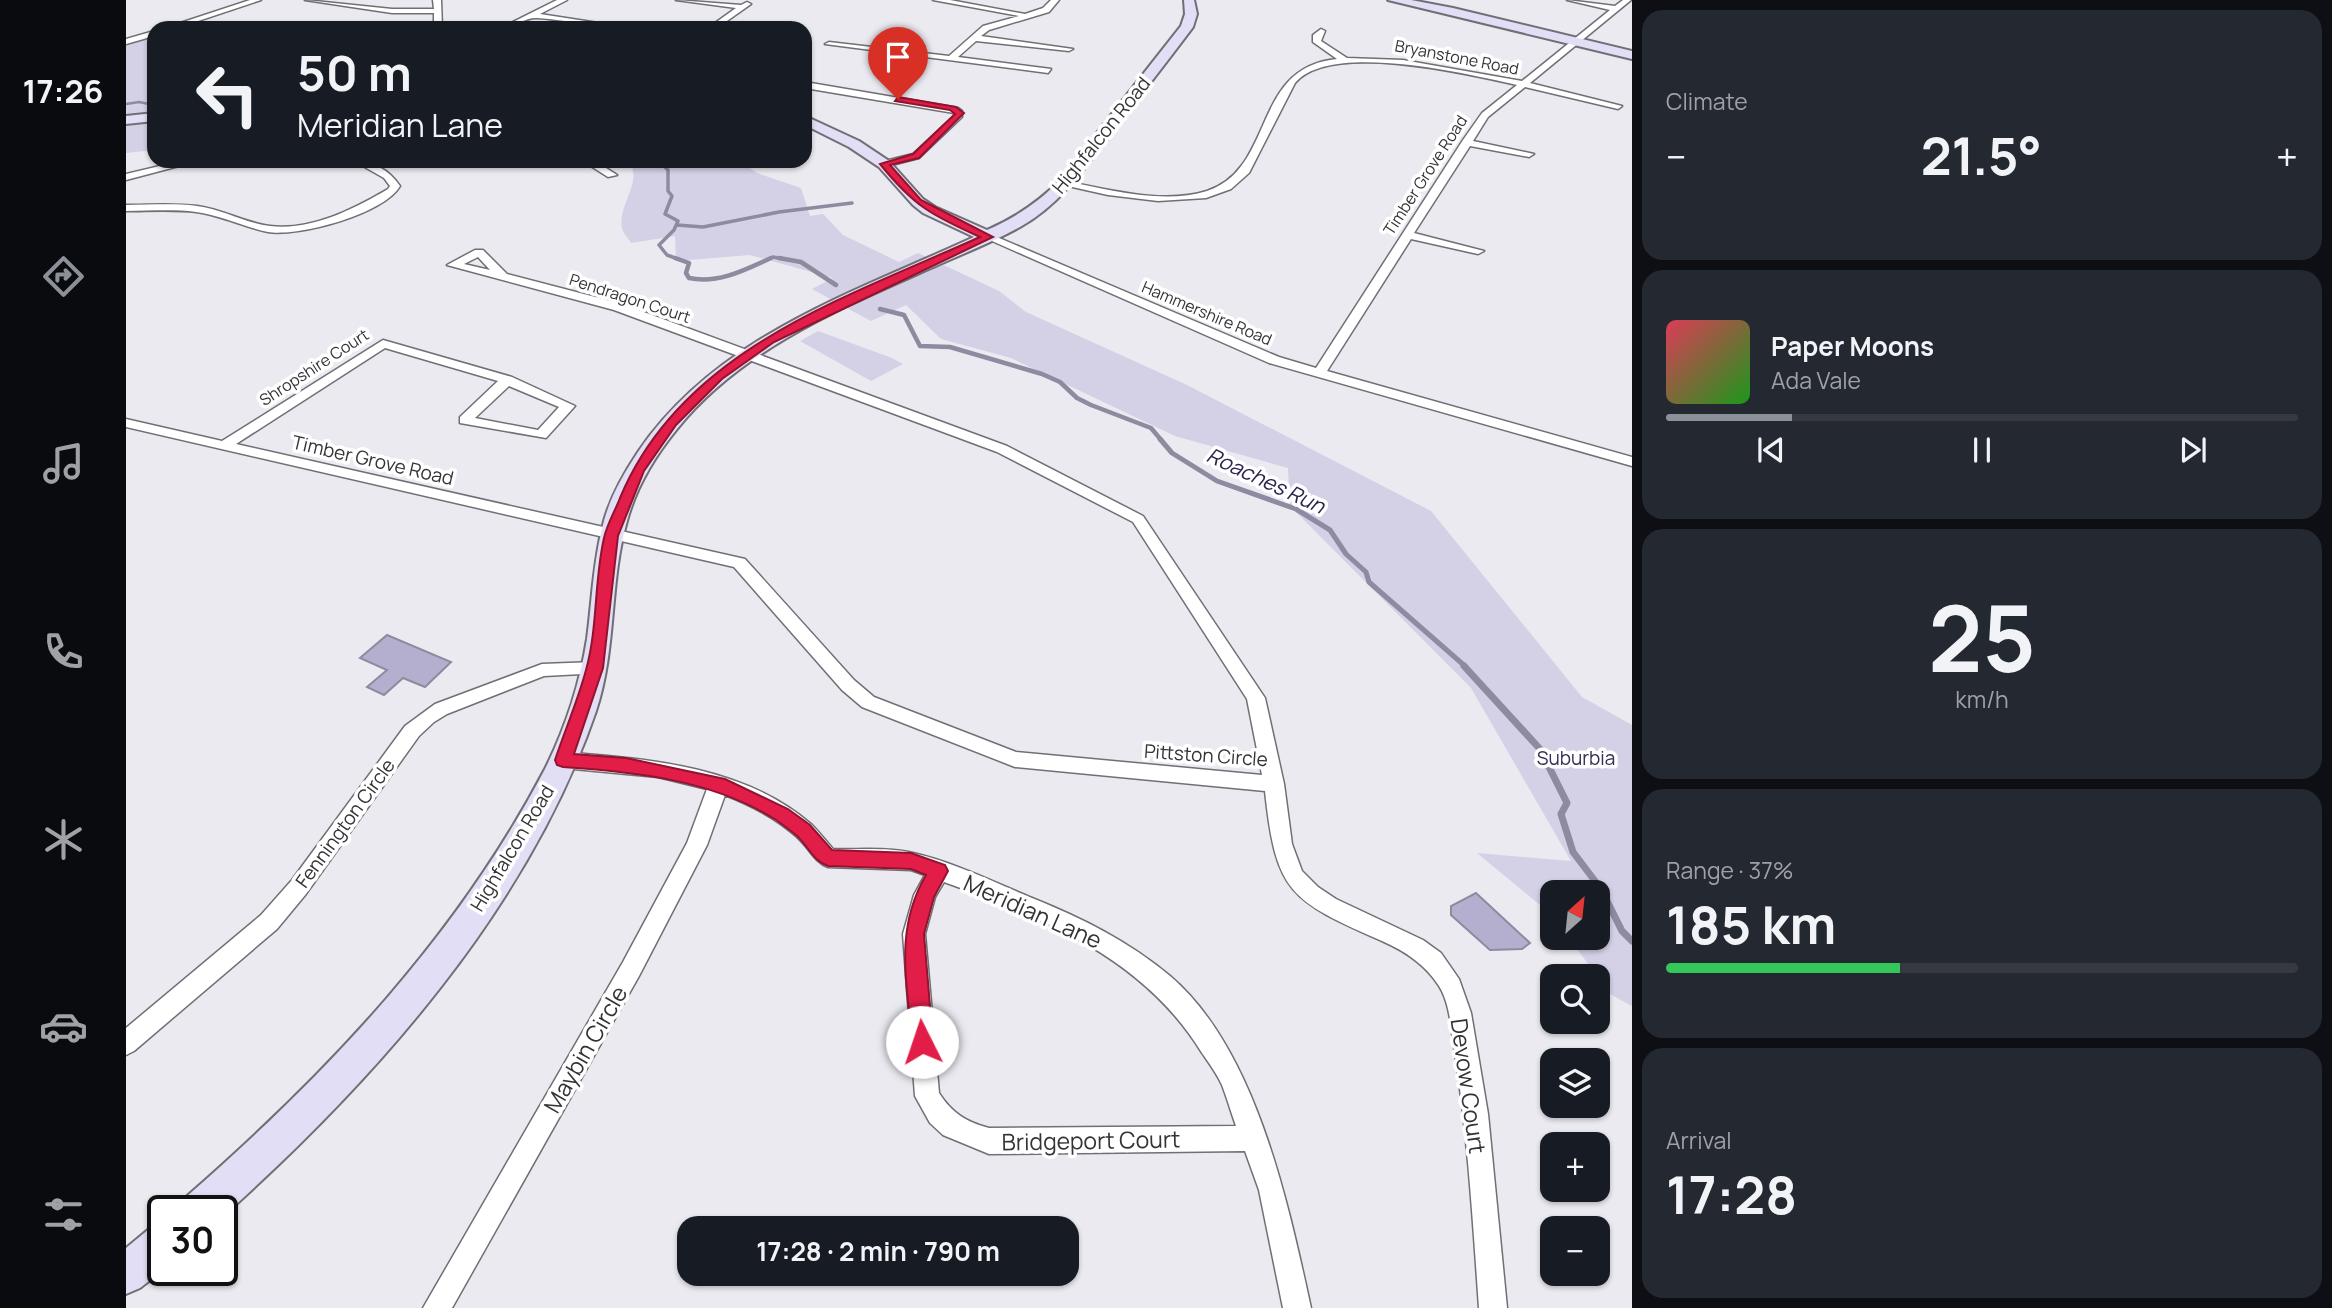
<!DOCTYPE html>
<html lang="en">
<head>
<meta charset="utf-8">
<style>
	body { margin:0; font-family:Manrope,sans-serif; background:#242831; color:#f1f3f6; height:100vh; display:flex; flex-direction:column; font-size:26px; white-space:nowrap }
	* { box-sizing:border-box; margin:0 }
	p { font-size:23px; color:#9ea1a6 }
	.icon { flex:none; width:38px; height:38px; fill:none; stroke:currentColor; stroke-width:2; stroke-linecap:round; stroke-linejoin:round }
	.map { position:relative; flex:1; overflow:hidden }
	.details { display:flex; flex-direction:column; gap:10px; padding:10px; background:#0d0f14; width:700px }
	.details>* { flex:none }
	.guide { position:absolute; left:21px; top:21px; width:665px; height:147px; border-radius:21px; box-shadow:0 2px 5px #0004; background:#171b24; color:#f1f3f6; overflow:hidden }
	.needle { width:46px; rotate:27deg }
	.controls { position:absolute; left:1414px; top:880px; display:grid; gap:14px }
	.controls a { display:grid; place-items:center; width:70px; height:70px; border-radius:14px; background:#171b24; box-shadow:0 2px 5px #0004; font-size:35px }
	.speed { position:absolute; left:21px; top:1195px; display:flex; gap:14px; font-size:35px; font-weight:700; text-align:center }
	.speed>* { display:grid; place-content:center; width:91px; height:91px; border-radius:50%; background:#171b24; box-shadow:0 2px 5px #0004; line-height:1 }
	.speed .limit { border:4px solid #111; border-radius:10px; background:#fff; color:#111 }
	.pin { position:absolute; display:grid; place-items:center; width:60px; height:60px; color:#fff; margin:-72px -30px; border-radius:50% 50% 50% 0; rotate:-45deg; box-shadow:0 0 7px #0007 }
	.pin .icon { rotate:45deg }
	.me { position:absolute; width:77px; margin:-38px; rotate:356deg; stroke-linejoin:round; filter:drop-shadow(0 0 5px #0008) }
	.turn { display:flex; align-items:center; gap:24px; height:147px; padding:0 35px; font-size:32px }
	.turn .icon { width:91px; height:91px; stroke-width:2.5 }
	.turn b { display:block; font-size:49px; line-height:60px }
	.big { font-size:52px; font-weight:700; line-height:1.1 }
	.details .widget { flex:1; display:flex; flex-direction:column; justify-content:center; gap:10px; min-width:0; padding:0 24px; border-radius:21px; background:#242831 }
	.details .dial { align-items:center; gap:0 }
	.dial b { font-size:91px; line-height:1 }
	.song { display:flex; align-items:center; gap:21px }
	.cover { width:84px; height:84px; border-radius:10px; background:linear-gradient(135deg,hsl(350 70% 55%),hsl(120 70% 35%)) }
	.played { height:7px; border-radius:4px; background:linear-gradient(90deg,#8c9099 20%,#363941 20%) }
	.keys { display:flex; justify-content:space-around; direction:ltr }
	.heat { display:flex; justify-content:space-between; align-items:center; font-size:38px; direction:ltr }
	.charge { height:10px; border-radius:5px; background:linear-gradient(90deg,#34c759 37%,#363941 0) }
	.trip { position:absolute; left:551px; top:1216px; width:402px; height:70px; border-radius:21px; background:#171b24; box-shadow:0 2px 5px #0004; font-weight:700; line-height:70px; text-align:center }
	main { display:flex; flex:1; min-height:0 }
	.tab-bar { display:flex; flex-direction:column; width:126px; justify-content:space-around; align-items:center; background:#090b0e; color:#9ea1a6 }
	.tab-bar .icon { width:49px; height:49px }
	.tab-bar .selected { color:#8c9099 }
	.tab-bar b { font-size:32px; color:#f1f3f6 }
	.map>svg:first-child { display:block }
	.green { fill:#d4d0e6 }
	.water { fill:#b4afce; stroke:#8e8aa0; stroke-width:2 }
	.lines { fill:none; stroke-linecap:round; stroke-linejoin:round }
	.stream-far4 { stroke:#8e8aa0; stroke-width:2.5 }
	.stream-far3 { stroke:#8e8aa0; stroke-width:3.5 }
	.stream-far2 { stroke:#8e8aa0; stroke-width:4.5 }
	.stream-far1 { stroke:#8e8aa0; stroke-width:5 }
	.stream { stroke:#8e8aa0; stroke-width:7 }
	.street-casing { stroke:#706f75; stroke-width:3 }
	.secondary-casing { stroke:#706f75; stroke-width:4 }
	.street { fill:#fff; fill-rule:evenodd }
	.secondary { fill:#e2def5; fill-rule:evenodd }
	.route { fill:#e11d48; stroke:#92132f; stroke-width:2 }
	.labels { text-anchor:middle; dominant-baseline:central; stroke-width:7; stroke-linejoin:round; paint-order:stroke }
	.far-street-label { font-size:16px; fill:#343436; stroke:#fff }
	.street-label { font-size:19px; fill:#343436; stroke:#fff }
	.park-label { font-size:19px; fill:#362c57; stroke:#fff }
	.water-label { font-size:21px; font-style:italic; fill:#2f244e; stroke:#fff }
	.near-street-label { font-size:23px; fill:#343436; stroke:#fff }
</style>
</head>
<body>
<main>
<nav class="tab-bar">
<b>17:26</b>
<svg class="icon selected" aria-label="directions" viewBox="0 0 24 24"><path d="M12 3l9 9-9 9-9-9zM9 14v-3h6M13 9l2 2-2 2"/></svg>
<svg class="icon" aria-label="music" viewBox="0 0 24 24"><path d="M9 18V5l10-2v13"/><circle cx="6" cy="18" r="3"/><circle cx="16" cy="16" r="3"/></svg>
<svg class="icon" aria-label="phone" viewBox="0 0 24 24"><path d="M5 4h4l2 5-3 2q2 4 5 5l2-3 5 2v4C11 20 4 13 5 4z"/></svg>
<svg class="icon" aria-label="climate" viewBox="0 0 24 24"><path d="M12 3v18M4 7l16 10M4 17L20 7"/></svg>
<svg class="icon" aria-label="car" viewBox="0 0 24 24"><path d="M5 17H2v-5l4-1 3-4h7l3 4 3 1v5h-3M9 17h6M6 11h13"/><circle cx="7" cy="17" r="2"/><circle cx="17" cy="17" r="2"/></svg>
<svg class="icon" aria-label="filters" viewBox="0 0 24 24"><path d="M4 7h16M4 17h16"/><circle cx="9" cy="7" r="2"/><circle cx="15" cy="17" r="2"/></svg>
</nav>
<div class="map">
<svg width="1506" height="1308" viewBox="0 0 1506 1308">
	<rect width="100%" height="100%" fill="#ebeaf1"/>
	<!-- green -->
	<path class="green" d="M28,34V112L0,115V44Z
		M28,122V150L0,153V126Z
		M502,161L617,163L631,173L675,188L684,216L697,214L717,235L773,262L792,253L873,291L900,312L1061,385L1305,511L1456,697L1506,725V1006L1484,994L1443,938H1472V892H1426V915L1351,853L1445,861L1345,688L1164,506L1162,468L1049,436L885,358L815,339L780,305L745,321L686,289L707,278L624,255L550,261L549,236L505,243C503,239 497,233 496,228C491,205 519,180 502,161Z
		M692,331L766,358L777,364L745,381L674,341Z"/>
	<!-- water -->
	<path class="water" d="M261,635L325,662L299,687L277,678L258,695L241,687L261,670L234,658Z
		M1350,893L1404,943L1396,949L1364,950L1325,915V906Z"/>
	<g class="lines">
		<!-- stream-far4 -->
		<path class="stream-far4" d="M0,104L13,102L28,105"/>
		<!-- stream-far3 -->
		<path class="stream-far3" d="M533,161L542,170V191L546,196L539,214L552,221L548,230L533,245L541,255L555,260
			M551,225L577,227L653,212L726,203
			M641,260L647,257L663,260"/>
		<!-- stream-far2 -->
		<path class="stream-far2" d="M549,258L563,263L560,273L563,278C592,284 619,270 645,258
			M653,258L675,262L710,285
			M754,309L778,315L794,346L824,347L916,374L934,382L951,398L965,405L1025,428L1036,441"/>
		<!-- stream-far1 -->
		<path class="stream-far1" d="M1034,439L1046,453L1091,481L1170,509L1204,530L1220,554L1240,572L1243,582L1340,667"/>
		<!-- stream -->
		<path class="stream" d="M1338,666L1414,749L1441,803L1435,814L1447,852L1475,889L1496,931L1506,941"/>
		<defs>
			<path id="street" d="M124,0H135L51,28H39Z
				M179,0L266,9H308L307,0H315L316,28H283L308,23V13H266Z
				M431,0H441L414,14L505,28C473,28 443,20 411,18C399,17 388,28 375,28Z
				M550,0L615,5L621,2L625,4L591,28H582L610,8Z
				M807,0H824L899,14L917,8L925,0H933L923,12L863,30L855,36L947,49L943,51L850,41L832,57L925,69L922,73L699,44L703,42L823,56L857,26L893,16Z
				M1441,0L1489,6L1497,0H1505L1404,83L1496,106L1492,109L1399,87L1362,117L1347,141L1408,154L1403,157L1344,146L1288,233L1358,251L1352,254L1285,239L1201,371L1506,457V466L1143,363L857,237L866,235L1153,357L1190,368L1337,140L1356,113L1391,85C1342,74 1204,41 1169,83L1123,173L1105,189L1080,198L1032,201L982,195L933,184L938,181C982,189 1037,205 1081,191C1150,168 1125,67 1211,59L1187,42V35L1195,29L1199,31L1195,41L1221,58L1277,60L1396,81L1484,10Z
				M28,31V36L0,44V39Z
				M679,82L832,108L836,111V117L793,158L758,167L755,166V162L787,154L828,116V113L679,88Z
				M55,161H72L0,180V174Z
				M228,161C247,161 263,170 274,186C258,214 173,237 142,232C118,227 94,215 70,212C47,209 23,211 0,211V205C23,205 48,203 71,206C96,209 119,223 144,226C185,231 228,209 262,189L264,186L258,178Z
				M457,161H469L491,175L482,177Z
				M349,250H357L381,274L496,304L881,446L1017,516L1139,698L1158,784L1166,844L1176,871L1192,887L1210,899L1297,940L1315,953L1333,979L1345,1013L1362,1114L1381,1308H1353C1347,1223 1342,1138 1329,1053C1325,1032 1325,1005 1313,986C1300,965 1279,951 1256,941C1164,900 1150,894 1139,791L889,767L736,707L716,690L608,567L0,427V419L96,441L257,340L386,377L449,406L420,438L334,423V417L372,381L259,348L110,444L619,559L728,680L748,697L890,752L1136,775L1121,699L1007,522L871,452L488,310L321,265ZM352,257L364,270L338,264ZM383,386L433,407L412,430L349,418Z
				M469,662L475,663L478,668L475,673L418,676L321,714L308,722L293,736L180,894L151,929L8,1051L0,1055V1028L135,915L166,880L279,726L309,704L416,664Z
				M437,752C522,759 619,766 686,825C693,832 700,841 707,849C732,850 762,847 787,853C827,862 868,882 906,898C956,918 1002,941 1044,976C1130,1049 1162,1203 1185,1308H1157L1133,1190L1119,1151L863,1154L817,1135L804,1123L789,1096L777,934L788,895L799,875L785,870L702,867C688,862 682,846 671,837C650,818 625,805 599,795L581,845L513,976L326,1308H297L497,962L561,843L581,789L532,777L437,768L430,765L427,760L430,755ZM818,882C918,918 1018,958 1076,1053C1083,1063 1091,1074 1096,1085C1101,1098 1105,1112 1110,1126L863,1128C840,1122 826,1113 813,1093L799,934L809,897Z"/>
			<path id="secondary" d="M1058,0H1068L1071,14L1067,27C1043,59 1018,91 993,123C964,161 937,203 894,227C869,241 841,252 814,264C720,306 617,347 551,429C529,456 510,487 501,521C483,583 491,648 470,711C402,909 249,1080 96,1217V1211H54L60,1197C202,1073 331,937 419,769C439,729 454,683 461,639C466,602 467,565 476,529C482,501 496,476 512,452C591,336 727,293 848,237L797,213L787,205L753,167L723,147L679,125V116L733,141L763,161L797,199L809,207L861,230C888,218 912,203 933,181L1055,26L1059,14Z
				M1262,0H1285L1327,8L1506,51V59Z
				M28,113V121L0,124V116Z
				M37,1223V1270L14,1288L0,1294V1248L23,1229Z"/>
		</defs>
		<!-- street casing -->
		<use href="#street" class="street-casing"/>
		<!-- secondary casing -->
		<use href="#secondary" class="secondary-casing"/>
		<!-- street -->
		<use href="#street" class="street"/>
		<!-- secondary -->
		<use href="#secondary" class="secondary"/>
	</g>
	<!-- route -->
	<path class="route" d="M772,97L830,107L838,113L793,158L764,165L795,200L867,237L648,342L596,379L550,425L518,471L492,536L477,668L448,754L500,758L599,779L662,809L684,825L706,850L785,853L819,865L822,871L808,897L798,934L807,1042L804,1049L796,1052L789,1049L786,1042C781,981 768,930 800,875L785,869L702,866C688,862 682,846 671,836C665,831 657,825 650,820C587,780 510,772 437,767L431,765L429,760C439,730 452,700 460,670C472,627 468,581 478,538C481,524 489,511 494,498C555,350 719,298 854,237C805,215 788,206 754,164L787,154L829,114L824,110L769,101Z"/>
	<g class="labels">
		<!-- far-street labels -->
		<g class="far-street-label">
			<text transform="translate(1331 57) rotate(11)">Bryanstone Road</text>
			<text transform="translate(1299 175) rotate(-57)">Timber Grove Road</text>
			<text transform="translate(504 298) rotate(18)">Pendragon Court</text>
			<text transform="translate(1081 313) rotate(23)">Hammershire Road</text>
			<text transform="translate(188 367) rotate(-33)">Shropshire Court</text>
		</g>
		<!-- street labels -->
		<g class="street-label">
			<text transform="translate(975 135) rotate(-51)">Highfalcon Road</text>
			<text transform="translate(247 460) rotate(13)">Timber Grove Road</text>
			<text transform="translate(1080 755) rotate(4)">Pittston Circle</text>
			<text transform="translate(219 823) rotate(-54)">Fennington Circle</text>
			<text transform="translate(386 848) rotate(-59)">Highfalcon Road</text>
		</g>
		<!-- park labels -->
		<g class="park-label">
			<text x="1450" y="758">Suburbia</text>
		</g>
		<!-- water labels -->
		<g class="water-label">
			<text transform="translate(1140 480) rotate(25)">Roaches Run</text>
		</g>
		<!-- near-street labels -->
		<g class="near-street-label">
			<text transform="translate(907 911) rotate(24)">Meridian Lane</text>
			<text transform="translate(459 1049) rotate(-60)">Maybin Circle</text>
			<text transform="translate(1343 1086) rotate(82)">Devow Court</text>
			<text transform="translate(965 1140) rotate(-1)">Bridgeport Court</text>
		</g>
	</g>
</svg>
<div class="controls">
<a><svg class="needle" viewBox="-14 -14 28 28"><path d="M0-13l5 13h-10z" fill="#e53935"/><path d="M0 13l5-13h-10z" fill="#9ea1a6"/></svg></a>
<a><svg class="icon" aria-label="search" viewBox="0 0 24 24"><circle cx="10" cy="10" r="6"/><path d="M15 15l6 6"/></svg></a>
<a><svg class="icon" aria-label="layers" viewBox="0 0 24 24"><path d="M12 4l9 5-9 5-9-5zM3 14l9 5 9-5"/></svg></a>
<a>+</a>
<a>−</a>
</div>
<div class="speed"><div class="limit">30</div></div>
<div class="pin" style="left:772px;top:99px;background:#d93025"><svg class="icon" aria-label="arrive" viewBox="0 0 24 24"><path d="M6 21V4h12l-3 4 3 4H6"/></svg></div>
<svg class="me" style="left:796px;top:1042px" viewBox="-20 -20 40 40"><circle r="19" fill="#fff"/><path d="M0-13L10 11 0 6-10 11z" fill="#e11d48"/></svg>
<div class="trip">17:28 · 2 min · 790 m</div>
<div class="guide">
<div class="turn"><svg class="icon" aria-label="left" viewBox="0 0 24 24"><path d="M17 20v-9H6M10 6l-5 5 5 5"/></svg><div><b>50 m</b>Meridian Lane</div></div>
</div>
</div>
<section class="details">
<div class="widget"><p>Climate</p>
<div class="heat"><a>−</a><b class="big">21.5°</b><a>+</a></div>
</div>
<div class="widget">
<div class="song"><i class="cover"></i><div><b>Paper Moons</b><p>Ada Vale</p></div></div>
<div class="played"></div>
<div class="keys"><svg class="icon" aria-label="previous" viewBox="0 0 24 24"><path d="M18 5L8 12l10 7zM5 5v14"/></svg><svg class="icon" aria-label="pause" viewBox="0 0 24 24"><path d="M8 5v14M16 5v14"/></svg><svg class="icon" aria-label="next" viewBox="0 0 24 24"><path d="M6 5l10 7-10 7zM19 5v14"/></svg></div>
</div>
<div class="widget dial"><b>25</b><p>km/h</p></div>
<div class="widget"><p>Range · 37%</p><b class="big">185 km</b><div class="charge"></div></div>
<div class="widget"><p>Arrival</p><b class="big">17:28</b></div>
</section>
</main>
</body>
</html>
